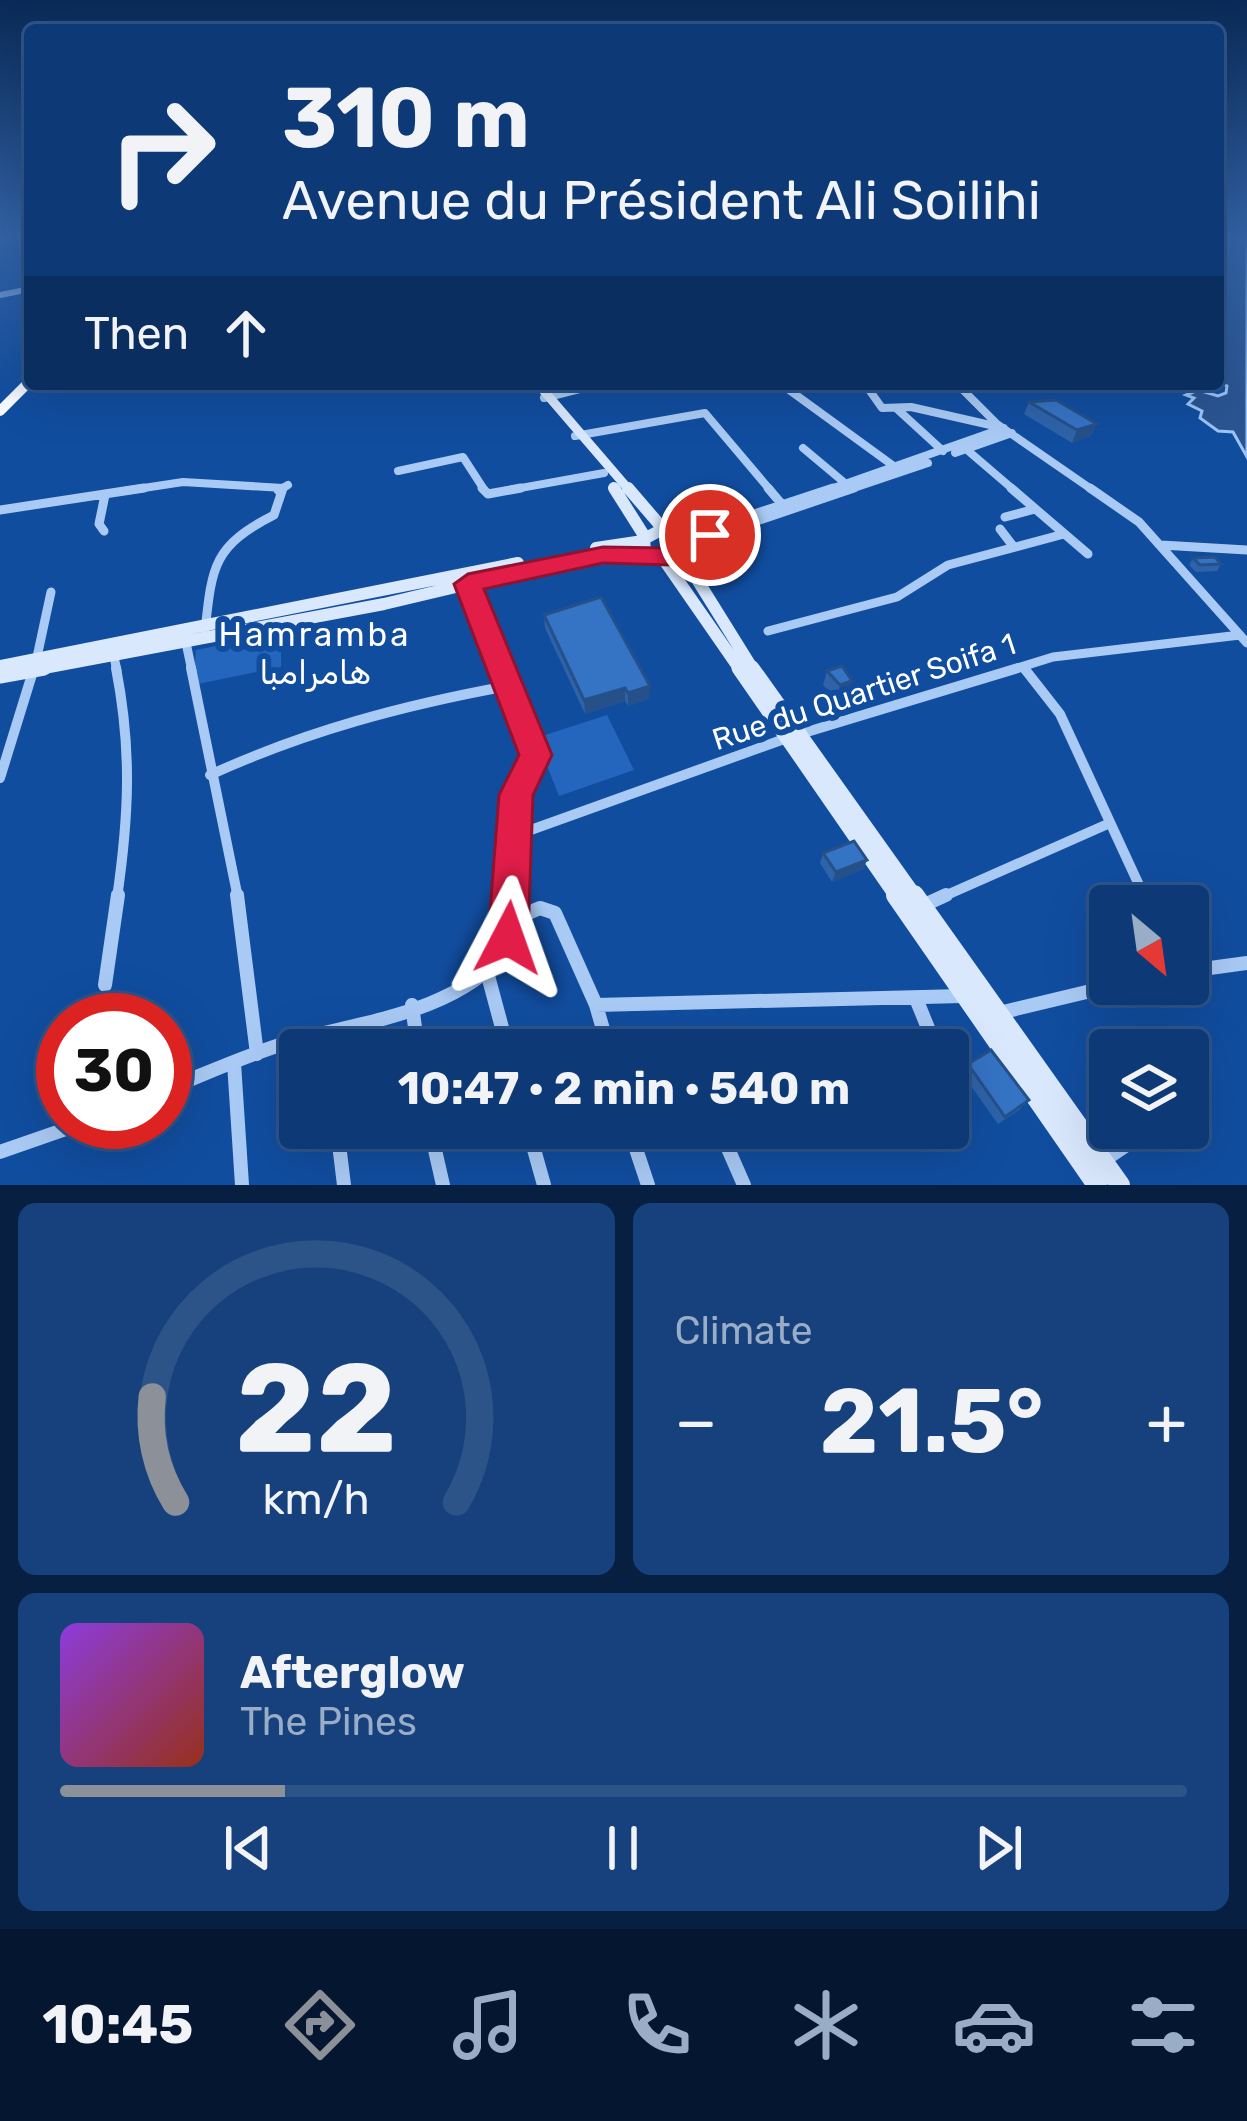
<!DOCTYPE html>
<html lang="en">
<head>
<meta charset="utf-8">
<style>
	body { margin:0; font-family:Rubik,"Noto Naskh Arabic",sans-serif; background:#16417c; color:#f1f3f6; height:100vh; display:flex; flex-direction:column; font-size:45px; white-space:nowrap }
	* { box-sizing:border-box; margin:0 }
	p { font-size:39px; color:#9aadc6 }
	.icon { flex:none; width:66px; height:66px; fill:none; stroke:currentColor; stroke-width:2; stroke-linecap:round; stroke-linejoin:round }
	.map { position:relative; height:1185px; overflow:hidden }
	.drawer { display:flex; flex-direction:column; gap:18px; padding:18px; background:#072041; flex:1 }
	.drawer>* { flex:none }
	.guide { position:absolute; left:24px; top:24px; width:1200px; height:366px; border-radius:12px; box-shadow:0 12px 48px #0002,0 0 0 3px #2d5489; background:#0d3a77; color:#f1f3f6; overflow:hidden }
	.needle { width:78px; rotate:151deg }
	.buttons { position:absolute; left:1089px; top:885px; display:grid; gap:24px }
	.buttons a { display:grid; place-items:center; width:120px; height:120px; border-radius:12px; background:#0d3a77; box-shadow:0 12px 48px #0002,0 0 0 3px #2d5489; font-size:60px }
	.speed { position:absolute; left:36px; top:993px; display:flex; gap:24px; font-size:60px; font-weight:700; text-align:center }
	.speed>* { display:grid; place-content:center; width:156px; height:156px; border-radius:50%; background:#0d3a77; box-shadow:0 12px 48px #0002,0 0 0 3px #2d5489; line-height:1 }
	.speed .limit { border:18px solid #d22; background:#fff; color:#111 }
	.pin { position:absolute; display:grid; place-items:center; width:102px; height:102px; color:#fff; margin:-51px; border:6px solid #fff; border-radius:50%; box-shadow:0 3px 12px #0007 }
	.me { position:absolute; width:132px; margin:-66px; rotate:4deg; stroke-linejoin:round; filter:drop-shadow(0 0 9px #0008) }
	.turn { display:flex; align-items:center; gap:42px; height:252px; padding:0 60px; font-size:54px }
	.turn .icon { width:156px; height:156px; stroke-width:2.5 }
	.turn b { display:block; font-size:84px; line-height:102px }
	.then { display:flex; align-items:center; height:114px; padding:0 60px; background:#0003; gap:24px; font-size:45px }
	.big { font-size:90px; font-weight:700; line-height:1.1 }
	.drawer .card { flex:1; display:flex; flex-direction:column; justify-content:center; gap:18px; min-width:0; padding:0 42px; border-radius:18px; background:#16417c }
	.drawer .dial { align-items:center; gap:0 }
	.dial svg { height:312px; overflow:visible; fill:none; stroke:#2d5489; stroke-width:7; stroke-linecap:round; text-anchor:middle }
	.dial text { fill:#f1f3f6; stroke:none }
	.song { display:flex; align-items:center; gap:36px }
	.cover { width:144px; height:144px; border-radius:18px; background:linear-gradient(135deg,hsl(270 70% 55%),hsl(10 70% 35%)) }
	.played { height:12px; border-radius:6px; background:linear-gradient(90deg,#8c9099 20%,#2d5489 20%) }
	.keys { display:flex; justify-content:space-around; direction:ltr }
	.heat { display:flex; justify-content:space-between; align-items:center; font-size:66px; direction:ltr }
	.drawer .tiles { flex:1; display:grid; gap:18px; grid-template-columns:1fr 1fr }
	.card:last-child { grid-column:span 2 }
	.trip { position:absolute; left:279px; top:1029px; width:690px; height:120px; border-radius:12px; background:#0d3a77; box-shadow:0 12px 48px #0002,0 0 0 3px #2d5489; font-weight:700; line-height:120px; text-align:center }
	.dock { display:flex; height:192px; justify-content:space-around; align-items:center; background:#051730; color:#9aadc6 }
	.dock .icon { width:84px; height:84px }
	.dock .on { color:#8c9099 }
	.dock b { font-size:54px; color:#f1f3f6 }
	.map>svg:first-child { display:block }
	.green { fill:#2466be }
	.water { fill:#2a5592; stroke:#9bc4f8; stroke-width:3 }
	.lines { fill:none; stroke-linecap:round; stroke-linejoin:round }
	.street-far4 { stroke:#a9caf5; stroke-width:6 }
	.street-far3 { stroke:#a9caf5; stroke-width:8 }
	.street-far2 { stroke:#a9caf5; stroke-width:9 }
	.street-far1 { stroke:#a9caf5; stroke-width:10 }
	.street { stroke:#a9caf5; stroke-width:14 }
	.secondary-far3 { stroke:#d9e8fd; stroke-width:9 }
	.secondary-far2 { stroke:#d9e8fd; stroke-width:12 }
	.secondary-far1 { stroke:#d9e8fd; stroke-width:15 }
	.secondary { stroke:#d9e8fd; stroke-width:20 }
	.primary { stroke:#f7faff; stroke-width:10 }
	.wall { fill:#2e63a9 }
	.shaded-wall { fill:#255089 }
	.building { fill:#3573c4; stroke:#255089; stroke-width:3 }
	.route { fill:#e11d48; stroke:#92132f; stroke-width:3 }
	.labels { text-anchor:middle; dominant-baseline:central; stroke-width:12; stroke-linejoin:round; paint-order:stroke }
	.street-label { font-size:30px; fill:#fff; stroke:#114d9f }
	.neighbourhood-label { font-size:33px; letter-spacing:3px; fill:#fff; stroke:#114d9f }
</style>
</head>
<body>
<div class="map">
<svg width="1247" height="1185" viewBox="0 0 1247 1185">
	<rect width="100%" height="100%" fill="#114d9f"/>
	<!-- green -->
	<path class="green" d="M281,633V667L193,685L196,650Z
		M607,715L634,770L559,796L536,738Z"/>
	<!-- water -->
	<path class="water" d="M1218,236H1247V457L1233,432L1218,431L1200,418L1202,411L1188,404L1194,398L1186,395L1198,390L1218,396L1226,393L1227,386L1218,381Z"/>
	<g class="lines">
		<!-- street-far4 -->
		<path class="street-far4" d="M0,295L30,289"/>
		<!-- street-far3 -->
		<path class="street-far3" d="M781,384L895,467
			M865,384L882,408L911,407L999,427
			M957,384L997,424L1094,491
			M544,398L599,384
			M896,408L943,451
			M575,436L705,413L771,491
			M803,448L846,484
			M966,449L1015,491
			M955,453L1012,433
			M398,471L463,457L485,491
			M124,491L183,482L283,488
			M278,491L288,485
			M504,491L604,473
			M825,491L1004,428
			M845,491L928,463"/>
		<!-- street-far2 -->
		<path class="street-far2" d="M482,488L488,494L521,488
			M768,488L785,508
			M1011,488L1088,554
			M1090,488L1139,522L1247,643
			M0,510L144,488
			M1005,517L1035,509
			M1000,529L1013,546
			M104,531L99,524L105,495
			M673,532L715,527L833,488
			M1161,545L1247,550
			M683,546L854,488
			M467,580L502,671
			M205,631C212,566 213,546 274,515L283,488
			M768,631L897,597L948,565L1064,534
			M185,638L192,671
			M113,652L117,671
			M1023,667L1026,671
			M34,671L51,592
			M1008,671L1053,657L1240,635"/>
		<!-- street-far1 -->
		<path class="street-far1" d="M116,668C132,750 129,815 117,898
			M191,668L238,898
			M501,668L535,755L513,827L512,898
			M1024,668L1060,714L1145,898
			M210,775C306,731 404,705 508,686
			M0,778L34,668
			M514,836L787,738L1018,668
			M940,898L1110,823"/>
		<!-- street -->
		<path class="street" d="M237,895L257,1054
			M1144,895L1149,906
			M922,906L946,895
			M509,921L540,908L555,913L596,1005L609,1050
			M1188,971L1247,963
			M487,972L508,1050
			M105,985L118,895
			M917,1001L930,1033L928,1050
			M412,1005L418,1050
			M596,1005L962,996
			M999,1013L1120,984
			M234,1063L242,1185
			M165,1090C205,1074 244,1056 286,1043C357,1022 454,1014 504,953L511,895
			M337,1128L344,1185
			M430,1128L443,1185
			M528,1128L544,1185
			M629,1128L648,1185
			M719,1128L744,1185
			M0,1152L86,1122
			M1103,1161L1149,1130"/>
		<!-- secondary-far3 -->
		<path class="secondary-far3" d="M538,384L630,491"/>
		<!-- secondary-far2 -->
		<path class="secondary-far2" d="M614,488L645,537
			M628,488L665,531
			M659,531L681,538L680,552L662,557L645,551L644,539Z
			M596,548L643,541
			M680,552L754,671
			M662,557L741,671
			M0,666L518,563
			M28,671L384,604L552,564L649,553"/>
		<!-- secondary-far1 -->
		<path class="secondary-far1" d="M739,668L898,898
			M752,668L916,898
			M0,676L44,668"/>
		<!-- secondary -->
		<path class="secondary" d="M896,895L1097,1185
			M914,895L1120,1185"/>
		<!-- primary -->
		<path class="primary" d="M0,411L30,381"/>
	</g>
	<!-- wall -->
	<path class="wall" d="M1029,402L1091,436L1072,443L1024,414Z
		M1193,558L1221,564L1217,571L1196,572L1189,565Z
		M544,615L649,699L628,706L625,701L585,714L545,628Z
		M827,671L852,681L849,694L837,699L823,685Z
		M823,853L867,860L863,869L832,882L820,863Z
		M968,1064L1022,1108L998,1124L961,1072Z"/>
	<!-- shaded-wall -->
	<path class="shaded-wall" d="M1097,424L1091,436L1072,443L1077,430Z
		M852,681L849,694L837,699L840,685Z
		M650,686L649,699L628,706V693Z
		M625,688V701L585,714L584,700Z
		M867,860L863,869L832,882L836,872Z"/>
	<!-- building -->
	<path class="building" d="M1056,400L1097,424L1077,430L1029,402Z
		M1215,557L1221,564L1200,565L1193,558Z
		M601,597L650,686L628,693L625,688L584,700L544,615Z
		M842,666L852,681L840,685L827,671Z
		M854,841L867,860L836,872L823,853Z
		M991,1050L1029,1100L1005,1117L968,1064Z"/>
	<!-- sky -->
	<linearGradient id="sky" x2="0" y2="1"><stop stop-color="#092a57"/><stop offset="0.59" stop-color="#3262a6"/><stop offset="1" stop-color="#3262a6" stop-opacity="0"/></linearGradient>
	<rect width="1247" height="402" fill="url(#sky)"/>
	<!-- route -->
	<path class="route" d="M710,527L719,529V541L672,565L603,563L484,589L552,755L533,795L528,938L522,952L508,957L494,952L488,938L499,795L519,755L454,584L468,574L603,547L667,548Z"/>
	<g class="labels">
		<!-- street labels -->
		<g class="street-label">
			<text transform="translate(864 692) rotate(-18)">Rue du Quartier Soifa 1</text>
		</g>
		<!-- neighbourhood labels -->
		<g class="neighbourhood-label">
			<text x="315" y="634">Hamramba<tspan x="315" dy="38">هامرامبا</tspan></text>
		</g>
	</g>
</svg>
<div class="buttons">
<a><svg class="needle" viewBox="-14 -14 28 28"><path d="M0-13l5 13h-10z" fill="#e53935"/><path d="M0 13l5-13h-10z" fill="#9aadc6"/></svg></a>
<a><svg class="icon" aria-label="layers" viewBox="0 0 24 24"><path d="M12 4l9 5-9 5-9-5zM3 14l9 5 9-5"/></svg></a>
</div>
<div class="speed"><div class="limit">30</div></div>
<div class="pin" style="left:710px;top:535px;background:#d93025"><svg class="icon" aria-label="arrive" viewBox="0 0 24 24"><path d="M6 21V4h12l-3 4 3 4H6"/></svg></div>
<svg class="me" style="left:508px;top:938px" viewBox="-20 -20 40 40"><path d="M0-17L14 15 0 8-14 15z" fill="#e11d48" stroke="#fff" stroke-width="4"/></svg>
<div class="trip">10:47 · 2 min · 540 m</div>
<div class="guide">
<div class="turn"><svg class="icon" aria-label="right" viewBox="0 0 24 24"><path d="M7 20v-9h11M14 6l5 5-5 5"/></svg><div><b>310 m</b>Avenue du Président Ali Soilihi</div></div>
<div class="then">Then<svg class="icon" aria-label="ahead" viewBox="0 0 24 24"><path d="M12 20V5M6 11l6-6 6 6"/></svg></div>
</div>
</div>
<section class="drawer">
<div class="tiles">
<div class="card dial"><svg viewBox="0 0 100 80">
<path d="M14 69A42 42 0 1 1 86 69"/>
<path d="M14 69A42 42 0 0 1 8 42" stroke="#8c9099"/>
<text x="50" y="56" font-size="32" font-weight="700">22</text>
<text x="50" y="72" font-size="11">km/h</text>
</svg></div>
<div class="card"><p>Climate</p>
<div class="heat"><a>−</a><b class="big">21.5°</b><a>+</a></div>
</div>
<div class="card">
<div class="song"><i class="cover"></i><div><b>Afterglow</b><p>The Pines</p></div></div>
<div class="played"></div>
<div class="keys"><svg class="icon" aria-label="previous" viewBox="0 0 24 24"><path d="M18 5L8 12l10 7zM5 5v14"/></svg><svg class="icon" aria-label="pause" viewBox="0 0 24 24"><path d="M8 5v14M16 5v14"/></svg><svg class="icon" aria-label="next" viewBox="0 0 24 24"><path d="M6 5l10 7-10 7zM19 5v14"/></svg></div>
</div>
</div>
</section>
<nav class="dock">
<b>10:45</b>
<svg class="icon on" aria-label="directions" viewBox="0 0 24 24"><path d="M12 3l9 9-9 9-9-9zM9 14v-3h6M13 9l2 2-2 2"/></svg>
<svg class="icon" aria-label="music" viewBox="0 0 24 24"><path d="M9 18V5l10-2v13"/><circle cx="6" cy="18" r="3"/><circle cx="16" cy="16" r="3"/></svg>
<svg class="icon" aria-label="phone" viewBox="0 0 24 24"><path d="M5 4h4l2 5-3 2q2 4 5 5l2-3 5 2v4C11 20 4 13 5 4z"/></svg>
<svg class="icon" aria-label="climate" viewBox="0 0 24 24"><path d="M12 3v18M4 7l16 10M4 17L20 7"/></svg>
<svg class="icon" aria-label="car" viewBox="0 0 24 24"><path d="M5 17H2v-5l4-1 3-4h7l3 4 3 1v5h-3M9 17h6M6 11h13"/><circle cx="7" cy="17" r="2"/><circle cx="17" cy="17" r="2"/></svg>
<svg class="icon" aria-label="filters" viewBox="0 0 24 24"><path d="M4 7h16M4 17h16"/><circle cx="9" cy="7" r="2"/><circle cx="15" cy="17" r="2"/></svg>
</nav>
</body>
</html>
